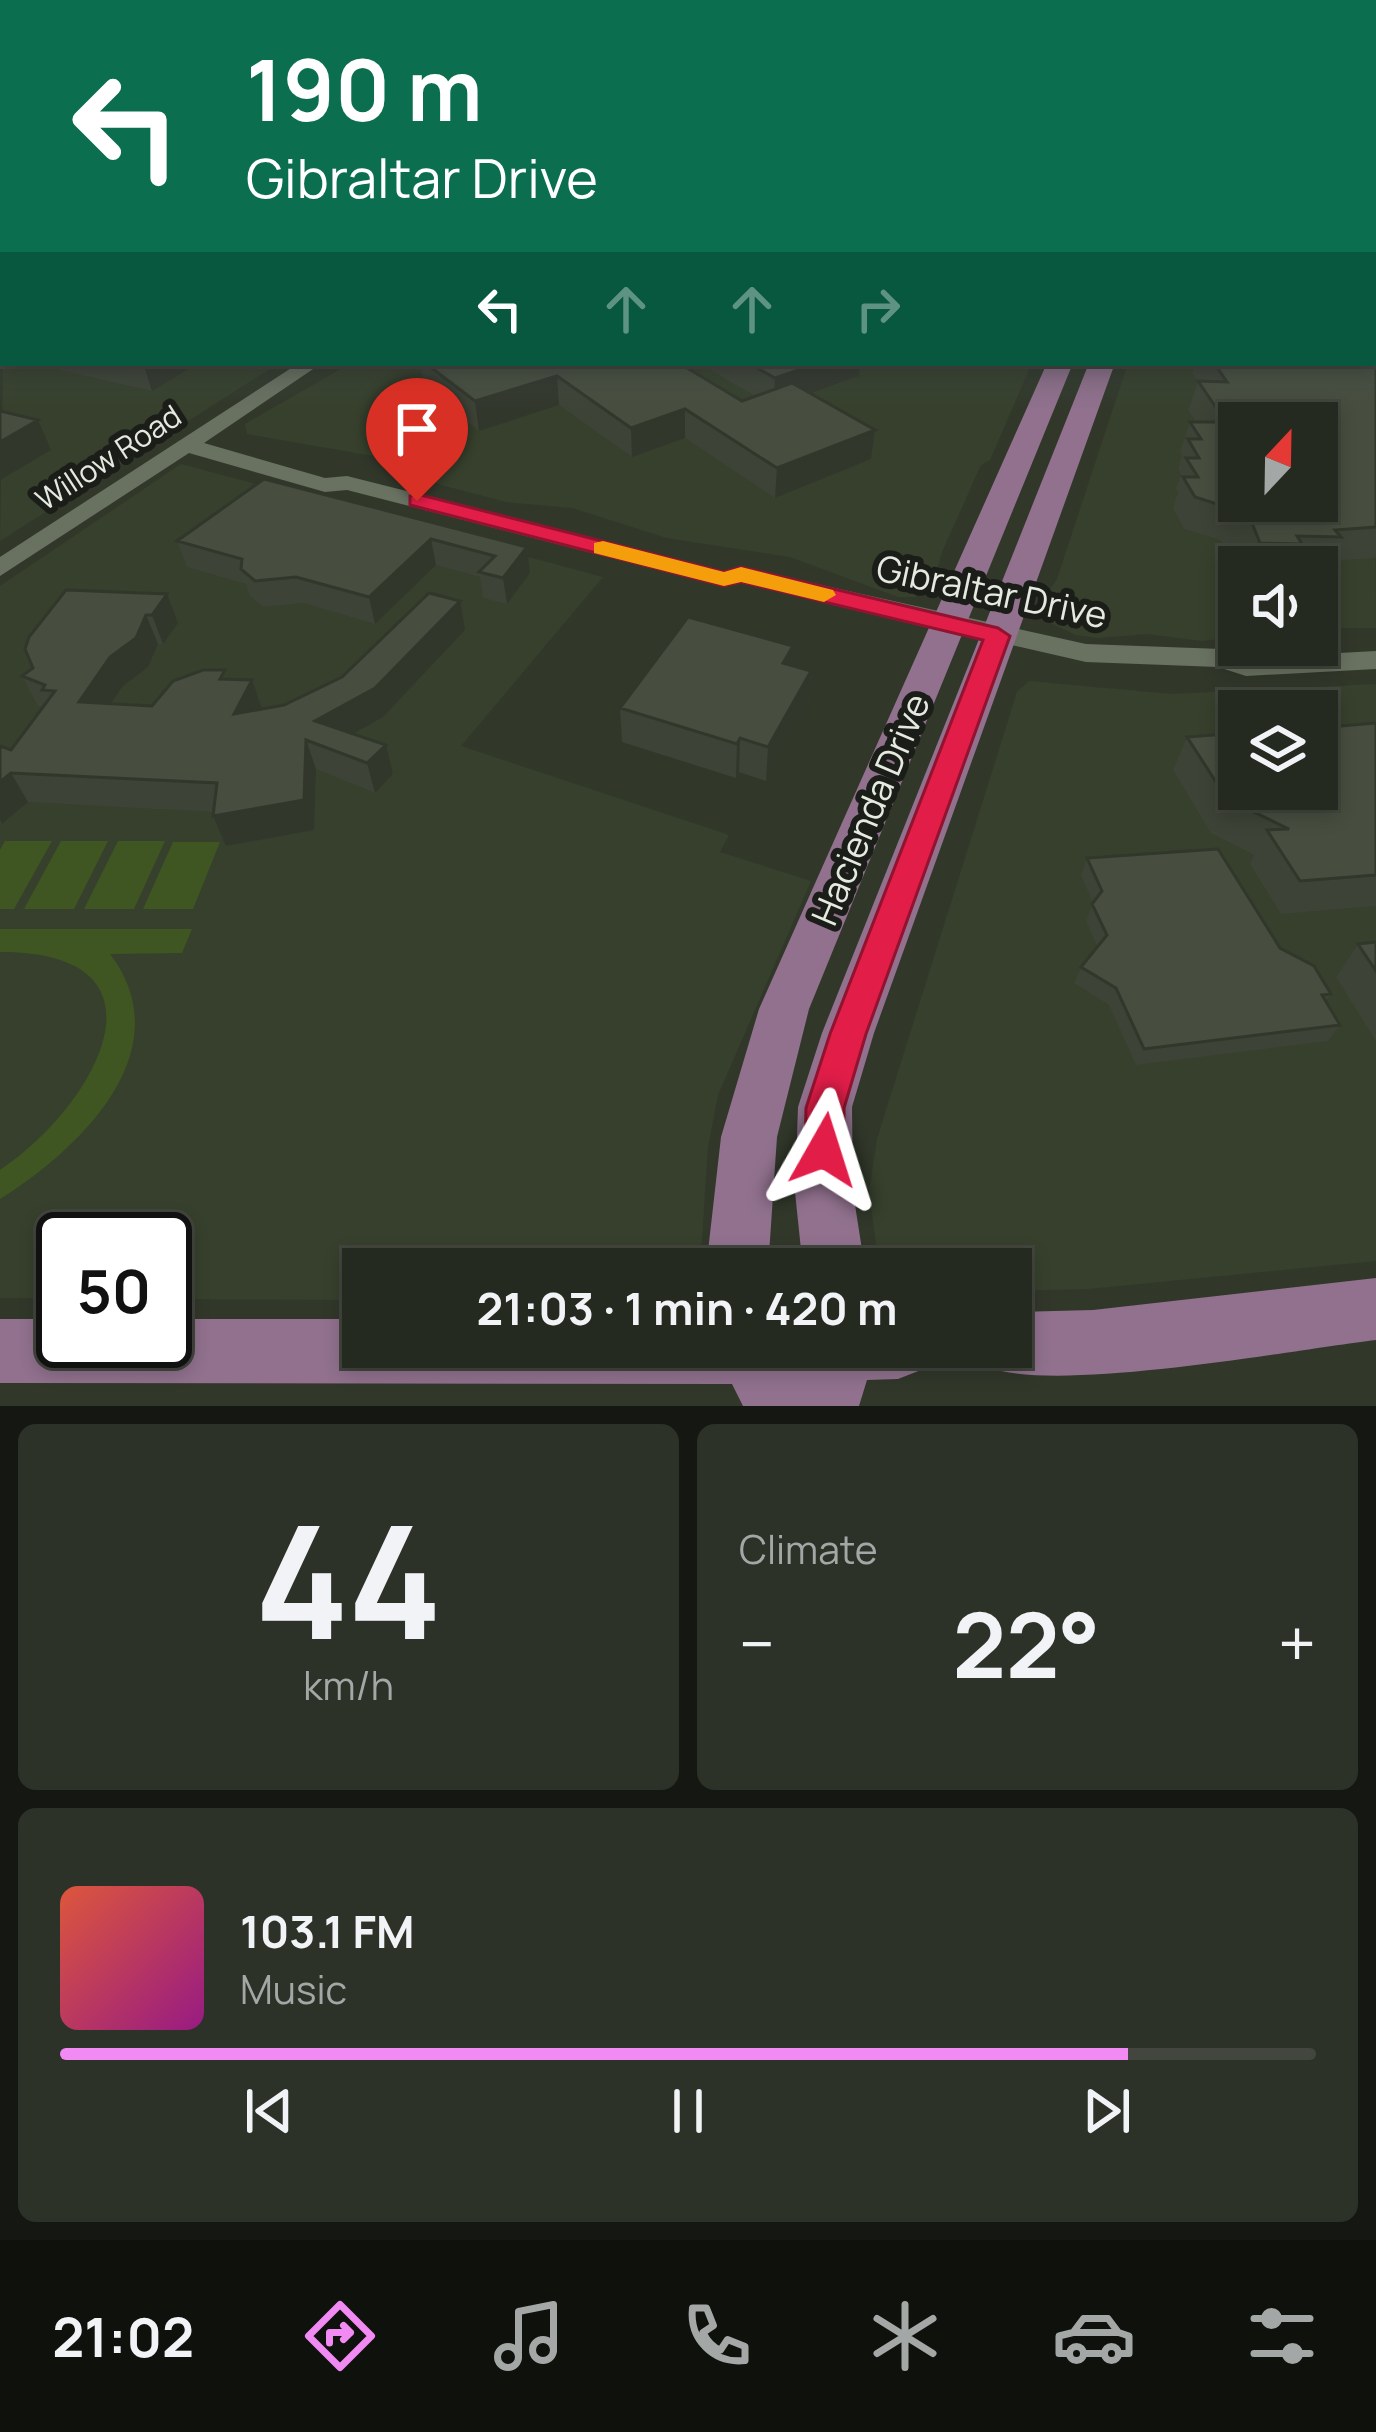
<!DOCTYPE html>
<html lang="en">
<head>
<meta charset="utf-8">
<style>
	body { margin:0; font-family:Manrope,sans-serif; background:#2d3229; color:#f1f3f6; height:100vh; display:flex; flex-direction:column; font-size:45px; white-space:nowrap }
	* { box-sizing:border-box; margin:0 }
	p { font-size:39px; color:#a3a7a5 }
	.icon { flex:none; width:66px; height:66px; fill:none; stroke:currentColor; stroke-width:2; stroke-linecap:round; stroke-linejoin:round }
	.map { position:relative; height:1406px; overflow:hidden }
	.panel { display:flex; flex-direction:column; gap:18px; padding:18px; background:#141712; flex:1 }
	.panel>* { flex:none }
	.guide { position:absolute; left:0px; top:0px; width:1377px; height:366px; box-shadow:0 6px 18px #0003,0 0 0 3px #42463e; background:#0b6e4f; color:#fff; overflow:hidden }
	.needle { width:78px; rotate:22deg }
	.controls { position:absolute; left:1218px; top:402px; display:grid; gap:24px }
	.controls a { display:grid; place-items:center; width:120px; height:120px; border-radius:0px; background:#252a20; box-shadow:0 6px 18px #0003,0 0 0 3px #42463e; font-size:60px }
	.speed { position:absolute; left:36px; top:1212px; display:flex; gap:24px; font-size:60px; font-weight:700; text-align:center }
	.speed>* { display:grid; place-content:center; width:156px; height:156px; border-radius:50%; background:#252a20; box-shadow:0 6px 18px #0003,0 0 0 3px #42463e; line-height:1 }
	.speed .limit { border:6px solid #111; border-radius:18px; background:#fff; color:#111 }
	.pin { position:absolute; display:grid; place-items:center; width:102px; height:102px; color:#fff; margin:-123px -51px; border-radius:50% 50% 50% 0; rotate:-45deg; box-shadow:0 0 12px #0007 }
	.pin .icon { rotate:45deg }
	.me { position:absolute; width:132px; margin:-66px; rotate:6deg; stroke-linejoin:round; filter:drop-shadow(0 0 9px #0008) }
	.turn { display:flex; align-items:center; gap:42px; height:252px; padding:0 48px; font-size:54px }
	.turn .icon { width:156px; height:156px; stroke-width:2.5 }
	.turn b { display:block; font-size:84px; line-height:102px }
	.lanes { display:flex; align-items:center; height:114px; padding:0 48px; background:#0003; justify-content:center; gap:60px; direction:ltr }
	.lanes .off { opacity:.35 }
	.big { font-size:90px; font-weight:700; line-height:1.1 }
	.panel .card { flex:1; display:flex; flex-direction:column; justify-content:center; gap:18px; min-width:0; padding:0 42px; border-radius:18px; background:#2d3229 }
	.panel .dial { align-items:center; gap:0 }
	.dial b { font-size:156px; line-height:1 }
	.song { display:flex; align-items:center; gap:36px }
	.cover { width:144px; height:144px; border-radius:18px; background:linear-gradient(135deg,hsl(10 70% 55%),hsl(310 70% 35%)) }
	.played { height:12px; border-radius:6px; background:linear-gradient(90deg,#f28af3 85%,#42463e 85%) }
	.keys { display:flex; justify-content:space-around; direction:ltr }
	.heat { display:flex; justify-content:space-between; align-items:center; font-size:66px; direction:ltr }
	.panel .tiles { flex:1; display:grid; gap:18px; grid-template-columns:1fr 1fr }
	.card:last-child { grid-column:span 2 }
	.trip { position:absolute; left:342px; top:1248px; width:690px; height:120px; border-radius:0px; background:#252a20; box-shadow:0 6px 18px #0003,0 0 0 3px #42463e; font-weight:700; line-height:120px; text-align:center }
	.menu { display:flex; height:192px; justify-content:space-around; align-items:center; background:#0f110d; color:#a3a7a5 }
	.menu .icon { width:84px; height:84px }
	.menu .current { color:#f28af3 }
	.menu b { font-size:54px; color:#f1f3f6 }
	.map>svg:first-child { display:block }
	.built { fill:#36402c; fill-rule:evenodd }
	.green { fill:#3f5622 }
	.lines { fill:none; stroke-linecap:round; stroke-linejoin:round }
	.minor { fill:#697161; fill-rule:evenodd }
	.major { fill:#91718e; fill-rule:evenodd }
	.wall { fill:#3d4336 }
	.shaded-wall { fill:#32372c }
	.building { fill:#474e3f; stroke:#32372c; stroke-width:3; fill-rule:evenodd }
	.route { fill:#e11d48; stroke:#92132f; stroke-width:3 }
	.slow { fill:#f59e0b }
	.labels { text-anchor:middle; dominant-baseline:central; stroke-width:12; stroke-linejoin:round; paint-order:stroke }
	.far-street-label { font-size:30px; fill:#e5eae1; stroke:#1b1e18 }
	.street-label { font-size:36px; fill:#e5eae1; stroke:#1b1e18 }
</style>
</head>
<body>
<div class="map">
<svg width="1376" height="1406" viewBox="0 0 1376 1406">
	<rect width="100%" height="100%" fill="#31382a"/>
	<!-- built -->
	<path class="built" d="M1374,215L1376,628H1317V567H1239V637L1202,641L1147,634L1098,638L1076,635L1044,620V598L1057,579L1128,363H1374ZM1239,423H1317V501H1239Z
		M3,361V363H279L0,541Z
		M351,363H1032L990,460L981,465L942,552L933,585L915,597H898L790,557L667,538L572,508L506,502L441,485L385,458L247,434L245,424Z
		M181,464L603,577L461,746L729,835L720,852L811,881L718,1095L708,1147L700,1269H363V1300L165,1299V1239H63V1298H0V586Z
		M1029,681L1172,694L1376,684V1261L1088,1289L1011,1291V1269H887L878,1258L869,1191L877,1139L1017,692ZM1239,711H1317V789H1239Z"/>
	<!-- green -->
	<path class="green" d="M5,841H52L14,909H0V850Z
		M61,841H108L74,909H24Z
		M118,841H165L134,909H84Z
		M173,842H220L193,909H143Z
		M0,929H192L182,953L110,954C183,1050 80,1149 0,1199V1170C94,1108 183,952 0,952Z"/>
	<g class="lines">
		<!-- minor -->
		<path class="minor" d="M0,214H3L0,221Z
			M0,242H3V252H0Z
			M299,363H322L204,443L325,478L347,476L724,571L741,567L1086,644L1221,649L1248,658L1376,651V669L1246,676L1218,667L1086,662L741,583L724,587L347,490L325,492L189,453L0,576V557Z"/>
		<!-- major -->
		<path class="major" d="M1047,363H1073L809,1009L777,1137L768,1269H706L721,1137L759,1009Z
			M1089,363H1115L874,1033L852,1107L853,1192L865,1269H803L795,1192L798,1107L822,1033Z
			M1376,1278V1340C1293,1350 1055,1394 988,1367L980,1347H1011V1312L1093,1310Z
			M0,1319H63V1341H165V1319H363V1347H930L921,1370L898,1379L867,1380L859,1406H743L732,1384L0,1383Z"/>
	</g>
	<!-- wall -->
	<path class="wall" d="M1374,214H1376V259H1374Z
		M1376,317V558L1330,561L1326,569H1317V567H1244L1239,554L1218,539L1184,529L1173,508L1178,492L1176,488L1181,474L1178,469L1182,455L1180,452L1190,422H1196L1188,410L1198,382L1192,373L1196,363H1374Z
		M38,363H199L152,391L39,365Z
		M420,363H679L742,401L755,396L704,366V363H860L859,376L811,394L875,430L871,459L775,498L685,438L632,457L559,405L479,431L424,387Z
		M264,479L527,547L530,573L507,604L483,598L480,577L436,565L375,624L303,603L263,607L250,596L246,584L187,567L177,541Z
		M167,594L178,623L163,644H158L148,667L123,686L112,704L152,706L228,679L252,680L262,709L284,705L465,630L383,717L353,734L386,745L393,774L375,793L316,769L314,830L226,846L214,812L28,802L2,824L0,823V746L11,750L43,707L38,706L22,676Z
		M792,666L811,671L808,704L766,781L739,772L736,778L622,742L620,708Z
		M1376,723V906L1281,914L1250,864L1254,855L1211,833L1173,770L1187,737Z
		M1087,858L1280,948L1331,994L1326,1001L1340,1025L1328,1041L1136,1065L1109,1005L1074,983L1081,967L1097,946L1086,921L1093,903L1081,875Z
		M1376,942V1041L1336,977L1358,944Z"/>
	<!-- shaded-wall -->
	<path class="shaded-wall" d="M143,363H199L152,391Z
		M819,363H860L859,376L773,407L775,378Z
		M557,376L559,405L479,431L475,401Z
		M685,409V438L632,457L631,428Z
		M38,420L51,450L0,480V442Z
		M875,430L871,459L775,498L777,468Z
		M431,539L436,565L375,624L369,597Z
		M527,547L530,573L507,604L503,578Z
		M167,594L178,623L163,644L152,615Z
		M460,601L465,630L383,717L328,748L315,721Z
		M146,615L158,644L148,667L123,686L93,731L79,702L110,657Z
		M793,646L791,679L783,663Z
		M811,671L808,704L766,781L768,747Z
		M252,680L262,709L234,714Z
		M740,738L739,772L736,778L737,744Z
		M306,740L316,769L314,830L226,846L213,816Z
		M386,745L393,774L375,793L367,763Z
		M11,773L28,802L2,824L0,820V782Z"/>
	<!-- building -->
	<path class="building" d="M1374,317H1376V527L1335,530L1341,537L1297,536L1302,544L1260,543L1252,523L1230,508L1195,497L1183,477H1198L1186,458H1199L1188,439H1201L1190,422H1226L1198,381L1227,382L1214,363H1374ZM1239,423H1317V501H1239Z
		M425,363H679L742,401L792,383L875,430L777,468L685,409L631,428L557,376L475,401Z
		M748,363H819L775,378Z
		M0,411L38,420L0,442Z
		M264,479L527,547L503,578L479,572L495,556L431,539L369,597L296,577L255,581L241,569L242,559L177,541Z
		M66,590L167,594L152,615H146L136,638L110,657L79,702L152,706L173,681L203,670H225L220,679L252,680L234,714L284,705L342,677L429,593L460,601L375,688L315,721L386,745L367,763L306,740L304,800L213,816L217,783L11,773L0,782V746L11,750L55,691L42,690L45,685L22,676L33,668L25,649L29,637Z
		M688,617L793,646L783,663L811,671L768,747L740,738L737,744L620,708Z
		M1376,723V875L1300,881L1267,830L1289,829L1227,799L1187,737L1239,733V789H1317V728Z
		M1218,849L1280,948L1314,966L1331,994L1322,995L1340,1025L1144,1049L1116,988L1081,967L1107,935L1092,904L1102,891L1087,858Z
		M1376,942V971L1358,944Z"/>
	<!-- sky -->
	<linearGradient id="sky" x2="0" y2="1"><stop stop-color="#1b1f17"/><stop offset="0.52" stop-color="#485355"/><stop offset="1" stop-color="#485355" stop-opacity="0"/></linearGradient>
	<rect width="1376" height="411" fill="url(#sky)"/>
	<!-- route -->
	<path class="route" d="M417,494L724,572L741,567L998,628L1010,636L866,1034L844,1108V1150L838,1163L824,1169L810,1163L805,1150L806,1108L830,1034L983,640L741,582L724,586L410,505V496Z"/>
	<!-- slow -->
	<path class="slow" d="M603,541L724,572L741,567L833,590L836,595L824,602L741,582L724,586L594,553V543Z"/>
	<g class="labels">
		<!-- far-street labels -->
		<g class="far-street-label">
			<text transform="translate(108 457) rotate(-33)">Willow Road</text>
		</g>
		<!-- street labels -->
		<g class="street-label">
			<text transform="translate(992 591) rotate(12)">Gibraltar Drive</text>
			<text transform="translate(870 809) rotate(-67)">Hacienda Drive</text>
		</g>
	</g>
</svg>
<div class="controls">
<a><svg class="needle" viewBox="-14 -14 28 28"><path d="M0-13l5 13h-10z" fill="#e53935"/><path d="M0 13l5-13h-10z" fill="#a3a7a5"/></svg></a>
<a><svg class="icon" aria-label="sound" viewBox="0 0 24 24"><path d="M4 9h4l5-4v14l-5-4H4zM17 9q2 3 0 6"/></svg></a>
<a><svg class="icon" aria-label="layers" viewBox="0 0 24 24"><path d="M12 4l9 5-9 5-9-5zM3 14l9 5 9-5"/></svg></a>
</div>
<div class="speed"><div class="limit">50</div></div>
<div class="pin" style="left:417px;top:501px;background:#d93025"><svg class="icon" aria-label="arrive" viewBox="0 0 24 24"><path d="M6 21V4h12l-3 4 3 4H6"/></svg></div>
<svg class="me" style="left:824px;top:1150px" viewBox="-20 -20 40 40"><path d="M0-17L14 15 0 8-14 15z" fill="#e11d48" stroke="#fff" stroke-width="4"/></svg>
<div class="trip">21:03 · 1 min · 420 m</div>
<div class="guide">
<div class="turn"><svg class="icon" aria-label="left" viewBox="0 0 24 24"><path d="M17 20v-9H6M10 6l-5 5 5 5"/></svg><div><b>190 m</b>Gibraltar Drive</div></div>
<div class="lanes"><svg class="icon" aria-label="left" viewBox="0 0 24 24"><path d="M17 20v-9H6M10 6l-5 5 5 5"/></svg><svg class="icon off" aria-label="ahead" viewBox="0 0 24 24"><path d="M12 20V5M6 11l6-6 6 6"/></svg><svg class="icon off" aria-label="ahead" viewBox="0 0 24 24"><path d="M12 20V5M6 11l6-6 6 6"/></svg><svg class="icon off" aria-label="right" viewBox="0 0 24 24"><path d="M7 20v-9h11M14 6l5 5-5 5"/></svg></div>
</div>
</div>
<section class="panel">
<div class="tiles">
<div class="card dial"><b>44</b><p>km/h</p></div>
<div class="card"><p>Climate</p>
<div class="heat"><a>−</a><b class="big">22°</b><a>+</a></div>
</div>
<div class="card">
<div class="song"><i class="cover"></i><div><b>103.1 FM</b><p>Music</p></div></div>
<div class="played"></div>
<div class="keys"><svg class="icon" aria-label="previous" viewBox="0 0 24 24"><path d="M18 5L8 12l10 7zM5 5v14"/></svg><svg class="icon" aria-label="pause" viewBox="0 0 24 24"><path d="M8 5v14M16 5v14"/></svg><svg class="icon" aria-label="next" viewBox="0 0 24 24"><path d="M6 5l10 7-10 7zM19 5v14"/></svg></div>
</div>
</div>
</section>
<nav class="menu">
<b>21:02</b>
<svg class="icon current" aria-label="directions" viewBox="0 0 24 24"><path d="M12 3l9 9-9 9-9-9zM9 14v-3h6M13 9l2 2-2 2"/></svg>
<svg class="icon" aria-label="music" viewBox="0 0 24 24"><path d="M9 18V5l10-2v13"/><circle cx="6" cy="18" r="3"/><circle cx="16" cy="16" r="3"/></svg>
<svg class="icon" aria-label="phone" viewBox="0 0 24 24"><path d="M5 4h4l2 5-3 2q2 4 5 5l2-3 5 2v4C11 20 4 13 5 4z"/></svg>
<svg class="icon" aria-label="climate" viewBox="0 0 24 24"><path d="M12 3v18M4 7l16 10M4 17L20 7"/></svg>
<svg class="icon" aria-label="car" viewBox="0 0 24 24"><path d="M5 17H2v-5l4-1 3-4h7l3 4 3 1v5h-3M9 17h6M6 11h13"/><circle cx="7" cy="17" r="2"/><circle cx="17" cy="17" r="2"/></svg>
<svg class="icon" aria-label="filters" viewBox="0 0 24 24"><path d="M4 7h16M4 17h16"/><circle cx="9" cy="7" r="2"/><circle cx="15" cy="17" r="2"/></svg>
</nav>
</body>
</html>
